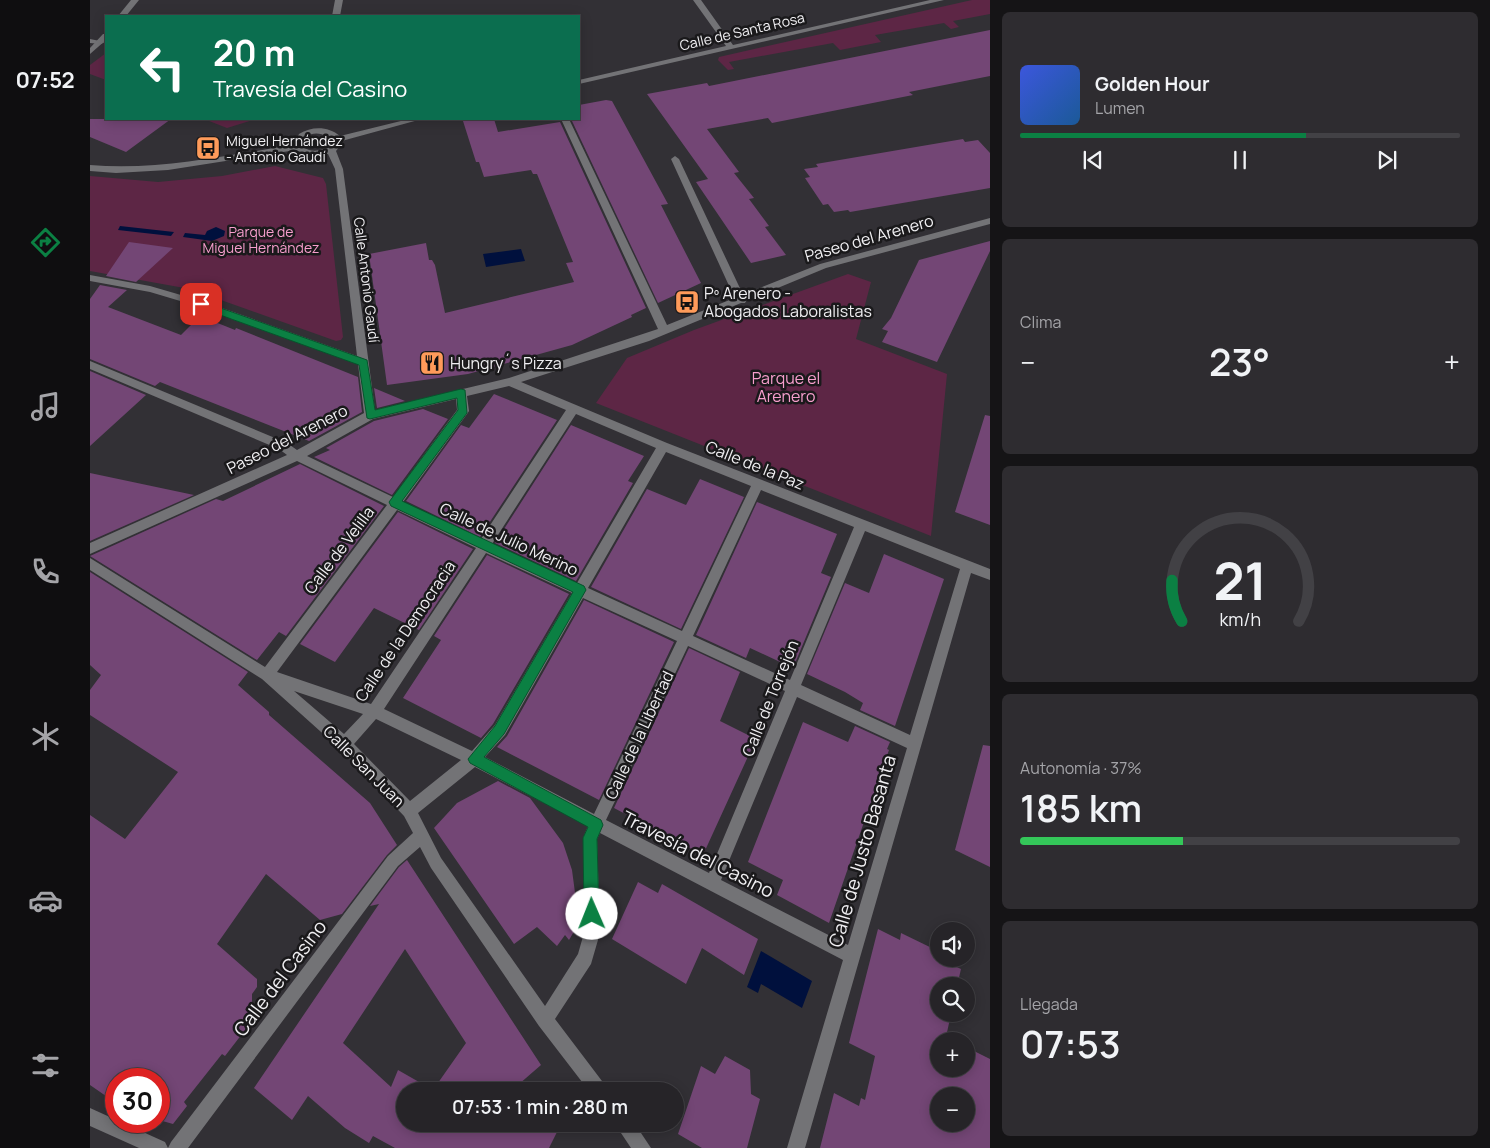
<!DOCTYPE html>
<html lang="es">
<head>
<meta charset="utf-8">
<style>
	body { margin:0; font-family:Manrope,sans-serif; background:#2e2c30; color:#f1f3f6; height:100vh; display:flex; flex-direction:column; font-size:19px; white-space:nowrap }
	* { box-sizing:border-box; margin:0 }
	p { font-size:16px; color:#a4a4a8 }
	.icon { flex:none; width:28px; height:28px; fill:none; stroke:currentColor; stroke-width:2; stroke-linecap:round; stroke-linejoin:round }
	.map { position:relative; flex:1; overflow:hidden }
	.details { display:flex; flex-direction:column; gap:12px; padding:12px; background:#151416; width:500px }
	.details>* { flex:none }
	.guide { position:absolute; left:15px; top:15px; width:475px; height:105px; border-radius:0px; box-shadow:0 2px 12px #0003,0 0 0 1px #424145; background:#0b6e4f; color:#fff; overflow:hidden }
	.fabs { position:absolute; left:840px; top:922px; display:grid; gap:10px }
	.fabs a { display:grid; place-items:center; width:45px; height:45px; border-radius:50%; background:#262428; box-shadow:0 2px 12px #0003,0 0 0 1px #424145; font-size:25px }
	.speed { position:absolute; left:15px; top:1068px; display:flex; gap:10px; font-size:25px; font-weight:700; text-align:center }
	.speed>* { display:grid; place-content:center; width:65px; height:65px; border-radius:50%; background:#262428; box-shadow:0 2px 12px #0003,0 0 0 1px #424145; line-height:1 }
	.speed .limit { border:8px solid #d22; background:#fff; color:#111 }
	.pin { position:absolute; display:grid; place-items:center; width:42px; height:42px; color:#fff; margin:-21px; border-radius:10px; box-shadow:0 2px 8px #0006 }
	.me { position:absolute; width:55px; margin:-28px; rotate:359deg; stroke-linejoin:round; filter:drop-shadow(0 0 4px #0008) }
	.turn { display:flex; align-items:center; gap:18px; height:105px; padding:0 25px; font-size:22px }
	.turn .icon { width:65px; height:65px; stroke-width:2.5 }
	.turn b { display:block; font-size:35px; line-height:42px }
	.big { font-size:38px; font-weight:600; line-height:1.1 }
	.details .widget { flex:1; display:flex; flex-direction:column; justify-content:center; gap:8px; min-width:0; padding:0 18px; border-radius:8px; background:#2e2c30 }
	.details .dial { align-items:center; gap:0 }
	.dial svg { height:130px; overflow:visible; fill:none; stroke:#424145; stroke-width:7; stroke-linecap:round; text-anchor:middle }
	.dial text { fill:#f1f3f6; stroke:none }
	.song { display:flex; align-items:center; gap:15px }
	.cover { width:60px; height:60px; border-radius:8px; background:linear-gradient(135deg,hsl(230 70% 55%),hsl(210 70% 35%)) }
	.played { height:5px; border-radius:2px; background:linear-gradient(90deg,#0b8043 65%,#424145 65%) }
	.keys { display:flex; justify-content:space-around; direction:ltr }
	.heat { display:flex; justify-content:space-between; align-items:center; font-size:28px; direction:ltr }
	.charge { height:8px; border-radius:4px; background:linear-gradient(90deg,#34c759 37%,#424145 0) }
	.trip { position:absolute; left:306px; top:1082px; width:288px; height:50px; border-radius:25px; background:#262428; box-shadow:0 2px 12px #0003,0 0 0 1px #424145; font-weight:600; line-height:50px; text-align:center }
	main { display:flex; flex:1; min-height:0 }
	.tabs { display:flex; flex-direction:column; width:90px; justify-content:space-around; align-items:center; background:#0f0e10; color:#a4a4a8 }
	.tabs .icon { width:35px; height:35px }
	.tabs .on { color:#0b8043 }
	.tabs b { font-size:22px; color:#f1f3f6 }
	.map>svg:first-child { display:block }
	.green { fill:#5d2645 }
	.water { fill:#00103d }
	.building { fill:#734675; fill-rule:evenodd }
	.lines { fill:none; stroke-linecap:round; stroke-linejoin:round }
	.lane { fill:#737376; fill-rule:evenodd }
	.street { fill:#737376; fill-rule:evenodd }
	.route { fill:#0b8043; stroke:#07532c }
	.labels { text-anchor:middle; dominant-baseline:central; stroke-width:5; stroke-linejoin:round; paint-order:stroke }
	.far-street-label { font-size:14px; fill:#f0eff2; stroke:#1a191b }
	.far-poi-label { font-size:14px; fill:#f0eff2; stroke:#1a191b; text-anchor:start }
	.far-park-label { font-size:14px; fill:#f79ecd; stroke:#1a191b }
	.street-label { font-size:16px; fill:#f0eff2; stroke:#1a191b }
	.poi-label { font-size:16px; fill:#f0eff2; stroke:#1a191b; text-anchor:start }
	.park-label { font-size:16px; fill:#f79ecd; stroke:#1a191b }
	.near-street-label { font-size:19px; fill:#f0eff2; stroke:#1a191b }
</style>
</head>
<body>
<main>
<nav class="tabs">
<b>07:52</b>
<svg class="icon on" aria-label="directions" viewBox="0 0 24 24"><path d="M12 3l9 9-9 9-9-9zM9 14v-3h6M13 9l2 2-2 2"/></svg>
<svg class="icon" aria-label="music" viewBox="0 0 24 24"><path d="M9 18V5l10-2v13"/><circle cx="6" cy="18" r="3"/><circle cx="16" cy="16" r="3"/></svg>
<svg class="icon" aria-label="phone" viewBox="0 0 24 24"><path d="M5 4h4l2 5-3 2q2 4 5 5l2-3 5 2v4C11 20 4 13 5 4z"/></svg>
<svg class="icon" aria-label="climate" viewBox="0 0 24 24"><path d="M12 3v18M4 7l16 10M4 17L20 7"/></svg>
<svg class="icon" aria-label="car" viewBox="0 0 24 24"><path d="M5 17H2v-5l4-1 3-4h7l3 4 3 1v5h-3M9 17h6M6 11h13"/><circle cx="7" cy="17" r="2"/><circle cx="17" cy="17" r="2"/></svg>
<svg class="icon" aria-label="filters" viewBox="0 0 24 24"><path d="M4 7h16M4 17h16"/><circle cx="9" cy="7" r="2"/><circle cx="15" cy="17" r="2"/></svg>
</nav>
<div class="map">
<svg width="900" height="1148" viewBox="0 0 900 1148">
	<rect width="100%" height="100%" fill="#323035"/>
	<!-- green -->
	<path class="green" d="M882,0H900V14L863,21L869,27L861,29L854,23L785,35L791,42L750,50L743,43L639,62L644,69L638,70L628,60L629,57Z
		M16,53V80L0,74V65Z
		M114,119H166L137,128Z
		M185,166L233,178L236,184L253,337L251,340L246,341L100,289L0,271V176L68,182L132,176Z
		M758,274L781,282L766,339L857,374L841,536L506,403L537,358L604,330Z"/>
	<!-- water -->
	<path class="water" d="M30,226L84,232L81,236L28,230Z
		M126,227L135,231L134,236L122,241L93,237L95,233L115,235L117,231Z
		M431,249L435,261L396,267L393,254Z
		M671,951L722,981L712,1008L671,984L668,993L657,987Z"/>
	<!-- building -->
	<path class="building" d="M900,30V76L819,92L823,95L682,123L678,118L617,129L649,172L644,173L664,198L659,199L679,226L675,227L696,255L661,263L606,182L618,179L557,94L617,83L619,86Z
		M516,100L522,101L578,204L571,205L611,283L568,303L482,121L489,120V105Z
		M0,119H81L36,152L0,137Z
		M391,119H404L408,132L470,122L556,308L541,315L542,317L482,345L378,374L297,385L279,254L336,243L339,260H342L345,265L355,313L484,282L476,263L483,262L447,174H443L441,170L394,177L389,162H386L373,121Z
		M873,139L875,142L888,140L900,153V188L760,212L758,210L744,212L738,204L733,205L715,178L720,177L714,169L728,167L726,164Z
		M900,241V251L847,362L792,342L798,331L792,329L801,318L829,260Z
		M39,242L83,248L46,282L16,276Z
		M10,285L37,290L18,307L91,335L110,316L145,330L146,328L268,377L272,412L219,441L70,382L65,386L0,359V299Z
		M0,371L56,395L0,446Z
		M284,388L315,401L287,408Z
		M404,394L467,420L390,537L316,501L371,425L379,428Z
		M333,409L358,419L302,495L224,457L240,450L236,448L284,421Z
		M895,415L900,416V525L865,512Z
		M481,425L554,456L538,481L543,483L486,581L405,543Z
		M210,464L294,506L196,636L189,632L167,660L0,556L126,499L133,501Z
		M0,473L104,495L0,541Z
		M610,479L654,497L591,629L501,587L557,489L596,505Z
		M667,502L747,534L731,573L741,577L703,668L660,648L656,658L606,635Z
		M308,512L383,549L329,630L284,608L245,662L210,644Z
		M794,554L854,579L805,726L770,710L773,703L755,692L717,674L755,583L779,593Z
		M397,555L479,594L403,724L391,738L313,698L351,640L344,636Z
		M0,572L158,672L148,685L179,712V715L280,803L307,845L297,855L252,914L230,920L176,874L127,944L167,979V987L162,994V1021L135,1056L132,1054L94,1102L97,1106L83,1124L69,1120V1079H26V1103L0,1085V815L35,839L88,772L0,715V690L11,675L0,665Z
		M494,600L584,642L509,800L407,747L417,736Z
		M599,648L650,672L630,721L666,739L613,855L524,808Z
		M713,722L758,742L765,726L800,742L797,749L799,750L739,923L687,895L693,880L658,862Z
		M893,745L900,746V867L865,850Z
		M408,781L440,798L473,843L482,870L489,923L479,940L475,935L467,946L447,927L424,944L344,828L367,803Z
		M317,860L451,1065L421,1091H315V1124H471L459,1148H305L283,1136L279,1143L255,1128L218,1096L202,1120L164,1088L289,904L280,906L309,867ZM315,949L376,1043L343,1090L308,1070L301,1087L253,1043Z
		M548,882L568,893L572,884L668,939L654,975L612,948L596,984L522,939Z
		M788,929L810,940L811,933L848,951L847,958L871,969L867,986H849V1014H861L856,1037L865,1041H849V1069H876V1047L900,1059V1148H730L744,1093L769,1106L771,1098L775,1100L785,1056L759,1043ZM849,1096H876V1124H849Z
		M635,1056L660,1070L661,1094L670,1099L657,1148H612L588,1134L611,1066L625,1074Z"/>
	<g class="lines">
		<!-- lane -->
		<path class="lane" d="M0,39L15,42L11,44L0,43Z
			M585,156L589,159L656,301L655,303H647L646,301L581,159Z"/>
		<!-- street -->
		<path class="street" d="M41,0H49L36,16H28Z
			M245,0H253L250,16H242Z
			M603,0H611L643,45L840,0H854L489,84V80L636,46Z
			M13,34H16V40L0,54V48Z
			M319,119H332L248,142C236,137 229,129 215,137L212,146C225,156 233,148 246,143L250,146L246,151L253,169L285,410L419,378L568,329L471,119H479L577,325L730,264L900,218V224L736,268L559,341L431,382L577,443L900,569V580L881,573L715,1148H697L753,960L510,833L507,839L510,933L501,964L465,1019L515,1085L517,1091H499L449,1026L341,868L330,847L308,866L98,1148H78L81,1142L298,856L323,833L314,816L250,749L172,679L0,570V558L175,667L297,505L207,461L0,554V543L197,455L189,449L0,369V361L197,443L207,450L274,413L268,364L107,306L60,292L0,281V275L60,286L115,302L267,356L245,169L238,154L222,157L206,150L78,170L26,173L0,171V165C69,171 136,155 204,145L209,134C222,126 238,126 250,136ZM419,386L476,410L391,539L313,502L377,414L379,411L377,396ZM366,399L367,410L303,497L217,456L283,419ZM486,414L566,448L487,583L402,544ZM576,452L661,486L592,631L498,588ZM671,490L764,527L700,680L603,636ZM307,510L386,548L281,704L187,672ZM775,531L870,569L820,735L711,685ZM396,553L482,593L405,725L382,751L294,709ZM493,598L587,641L504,814L395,757L415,735ZM598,646L695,691L619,873L516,820ZM204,691L273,714L254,734ZM707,697L817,748L758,945L631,880ZM286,719L371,760L320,801L264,744ZM385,767L498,826L493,838L494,933L488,954L455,1006L351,858L328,813Z
			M0,1108L75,1142L78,1148H49L0,1126Z
			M525,1124H545L561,1148H541Z"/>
	</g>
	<!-- route -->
	<path class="route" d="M111,301L277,360L285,410L371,389L375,390L377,413L312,501L494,586L496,590L414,734L394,757L511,820L513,825L507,839L509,914L506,919L502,921L497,919L494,914L493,838L498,827L380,763L378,759L405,726L483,592L301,506L299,502L368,410L367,398L280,419L277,418L269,365L108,307L106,304Z"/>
	<!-- icons -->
	<defs>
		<symbol id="bus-square" viewBox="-11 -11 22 22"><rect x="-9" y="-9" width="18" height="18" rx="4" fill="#ff9b5a" stroke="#1a191b"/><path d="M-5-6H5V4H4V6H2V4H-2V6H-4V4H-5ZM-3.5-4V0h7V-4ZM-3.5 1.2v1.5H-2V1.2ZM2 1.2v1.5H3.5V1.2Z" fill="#111"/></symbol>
		<symbol id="restaurant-square" viewBox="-11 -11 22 22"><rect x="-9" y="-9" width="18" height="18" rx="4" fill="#ff9b5a" stroke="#1a191b"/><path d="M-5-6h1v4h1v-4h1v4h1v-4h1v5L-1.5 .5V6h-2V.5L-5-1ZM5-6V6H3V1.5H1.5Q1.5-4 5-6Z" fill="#111"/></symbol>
	</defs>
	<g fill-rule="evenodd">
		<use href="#bus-square" x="104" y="134" width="28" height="28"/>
		<use href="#bus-square" x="583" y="288" width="28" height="28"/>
		<use href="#restaurant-square" x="328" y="349" width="28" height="28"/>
	</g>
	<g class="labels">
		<!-- far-street labels -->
		<g class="far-street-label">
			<text transform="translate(652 31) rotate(-13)">Calle de Santa Rosa</text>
			<text transform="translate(277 280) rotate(83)">Calle Antonio Gaudí</text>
		</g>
		<!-- far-poi labels -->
		<g class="far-poi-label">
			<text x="136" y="140">Miguel Hernández<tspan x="136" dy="16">- Antonio Gaudí</tspan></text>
		</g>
		<!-- far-park labels -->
		<g class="far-park-label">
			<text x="171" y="231">Parque de<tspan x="171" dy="16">Miguel Hernández</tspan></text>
		</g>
		<!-- street labels -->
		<g class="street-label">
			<text transform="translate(779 238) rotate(-16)">Paseo del Arenero</text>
			<text transform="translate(197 439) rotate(-27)">Paseo del Arenero</text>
			<text transform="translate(665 465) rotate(22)">Calle de la Paz</text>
			<text transform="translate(419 539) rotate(25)">Calle de Julio Merino</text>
			<text transform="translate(249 550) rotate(-53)">Calle de Velilla</text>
			<text transform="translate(315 631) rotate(-56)">Calle de la Democracia</text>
			<text transform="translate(680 698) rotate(-68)">Calle de Torrejón</text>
			<text transform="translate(549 735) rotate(-65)">Calle de la Libertad</text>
			<text transform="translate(274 766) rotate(45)">Calle San Juan</text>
		</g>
		<!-- poi labels -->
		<g class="poi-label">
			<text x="614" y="293">Pº Arenero -<tspan x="614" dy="18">Abogados Laboralistas</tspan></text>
			<text x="360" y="363">Hungry´s Pizza</text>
		</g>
		<!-- park labels -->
		<g class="park-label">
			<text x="696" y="378">Parque el<tspan x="696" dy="18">Arenero</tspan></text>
		</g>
		<!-- near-street labels -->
		<g class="near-street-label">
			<text transform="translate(772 851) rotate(-74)">Calle de Justo Basanta</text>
			<text transform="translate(608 854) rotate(27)">Travesía del Casino</text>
			<text transform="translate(190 978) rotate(-53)">Calle del Casino</text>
		</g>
	</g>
</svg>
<div class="fabs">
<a><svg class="icon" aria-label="sound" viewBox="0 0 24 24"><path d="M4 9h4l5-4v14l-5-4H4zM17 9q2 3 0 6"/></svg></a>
<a><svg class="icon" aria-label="search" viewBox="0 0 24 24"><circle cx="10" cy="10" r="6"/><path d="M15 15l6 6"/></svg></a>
<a>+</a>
<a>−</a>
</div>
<div class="speed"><div class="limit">30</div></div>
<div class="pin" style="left:111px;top:304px;background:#d93025"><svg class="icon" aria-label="arrive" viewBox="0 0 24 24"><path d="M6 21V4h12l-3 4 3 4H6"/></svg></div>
<svg class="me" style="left:502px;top:914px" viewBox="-20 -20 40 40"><circle r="19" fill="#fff"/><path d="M0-13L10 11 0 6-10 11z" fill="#0b8043"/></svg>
<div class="trip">07:53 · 1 min · 280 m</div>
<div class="guide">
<div class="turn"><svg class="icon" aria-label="left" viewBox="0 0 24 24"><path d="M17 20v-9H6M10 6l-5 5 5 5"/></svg><div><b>20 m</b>Travesía del Casino</div></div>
</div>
</div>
<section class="details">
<div class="widget">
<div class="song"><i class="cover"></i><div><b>Golden Hour</b><p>Lumen</p></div></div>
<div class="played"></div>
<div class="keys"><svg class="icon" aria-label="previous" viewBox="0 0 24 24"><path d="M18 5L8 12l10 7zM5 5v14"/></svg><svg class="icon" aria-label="pause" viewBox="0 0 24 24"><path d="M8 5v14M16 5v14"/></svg><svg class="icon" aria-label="next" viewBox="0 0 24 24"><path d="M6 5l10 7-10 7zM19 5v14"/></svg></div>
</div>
<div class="widget"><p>Clima</p>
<div class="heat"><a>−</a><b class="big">23°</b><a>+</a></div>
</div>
<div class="widget dial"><svg viewBox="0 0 100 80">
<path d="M14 69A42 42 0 1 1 86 69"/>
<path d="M14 69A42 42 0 0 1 8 44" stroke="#0b8043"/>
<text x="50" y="56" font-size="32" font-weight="700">21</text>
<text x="50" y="72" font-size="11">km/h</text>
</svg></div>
<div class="widget"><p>Autonomía · 37%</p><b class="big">185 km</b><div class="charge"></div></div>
<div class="widget"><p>Llegada</p><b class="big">07:53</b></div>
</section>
</main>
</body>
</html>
